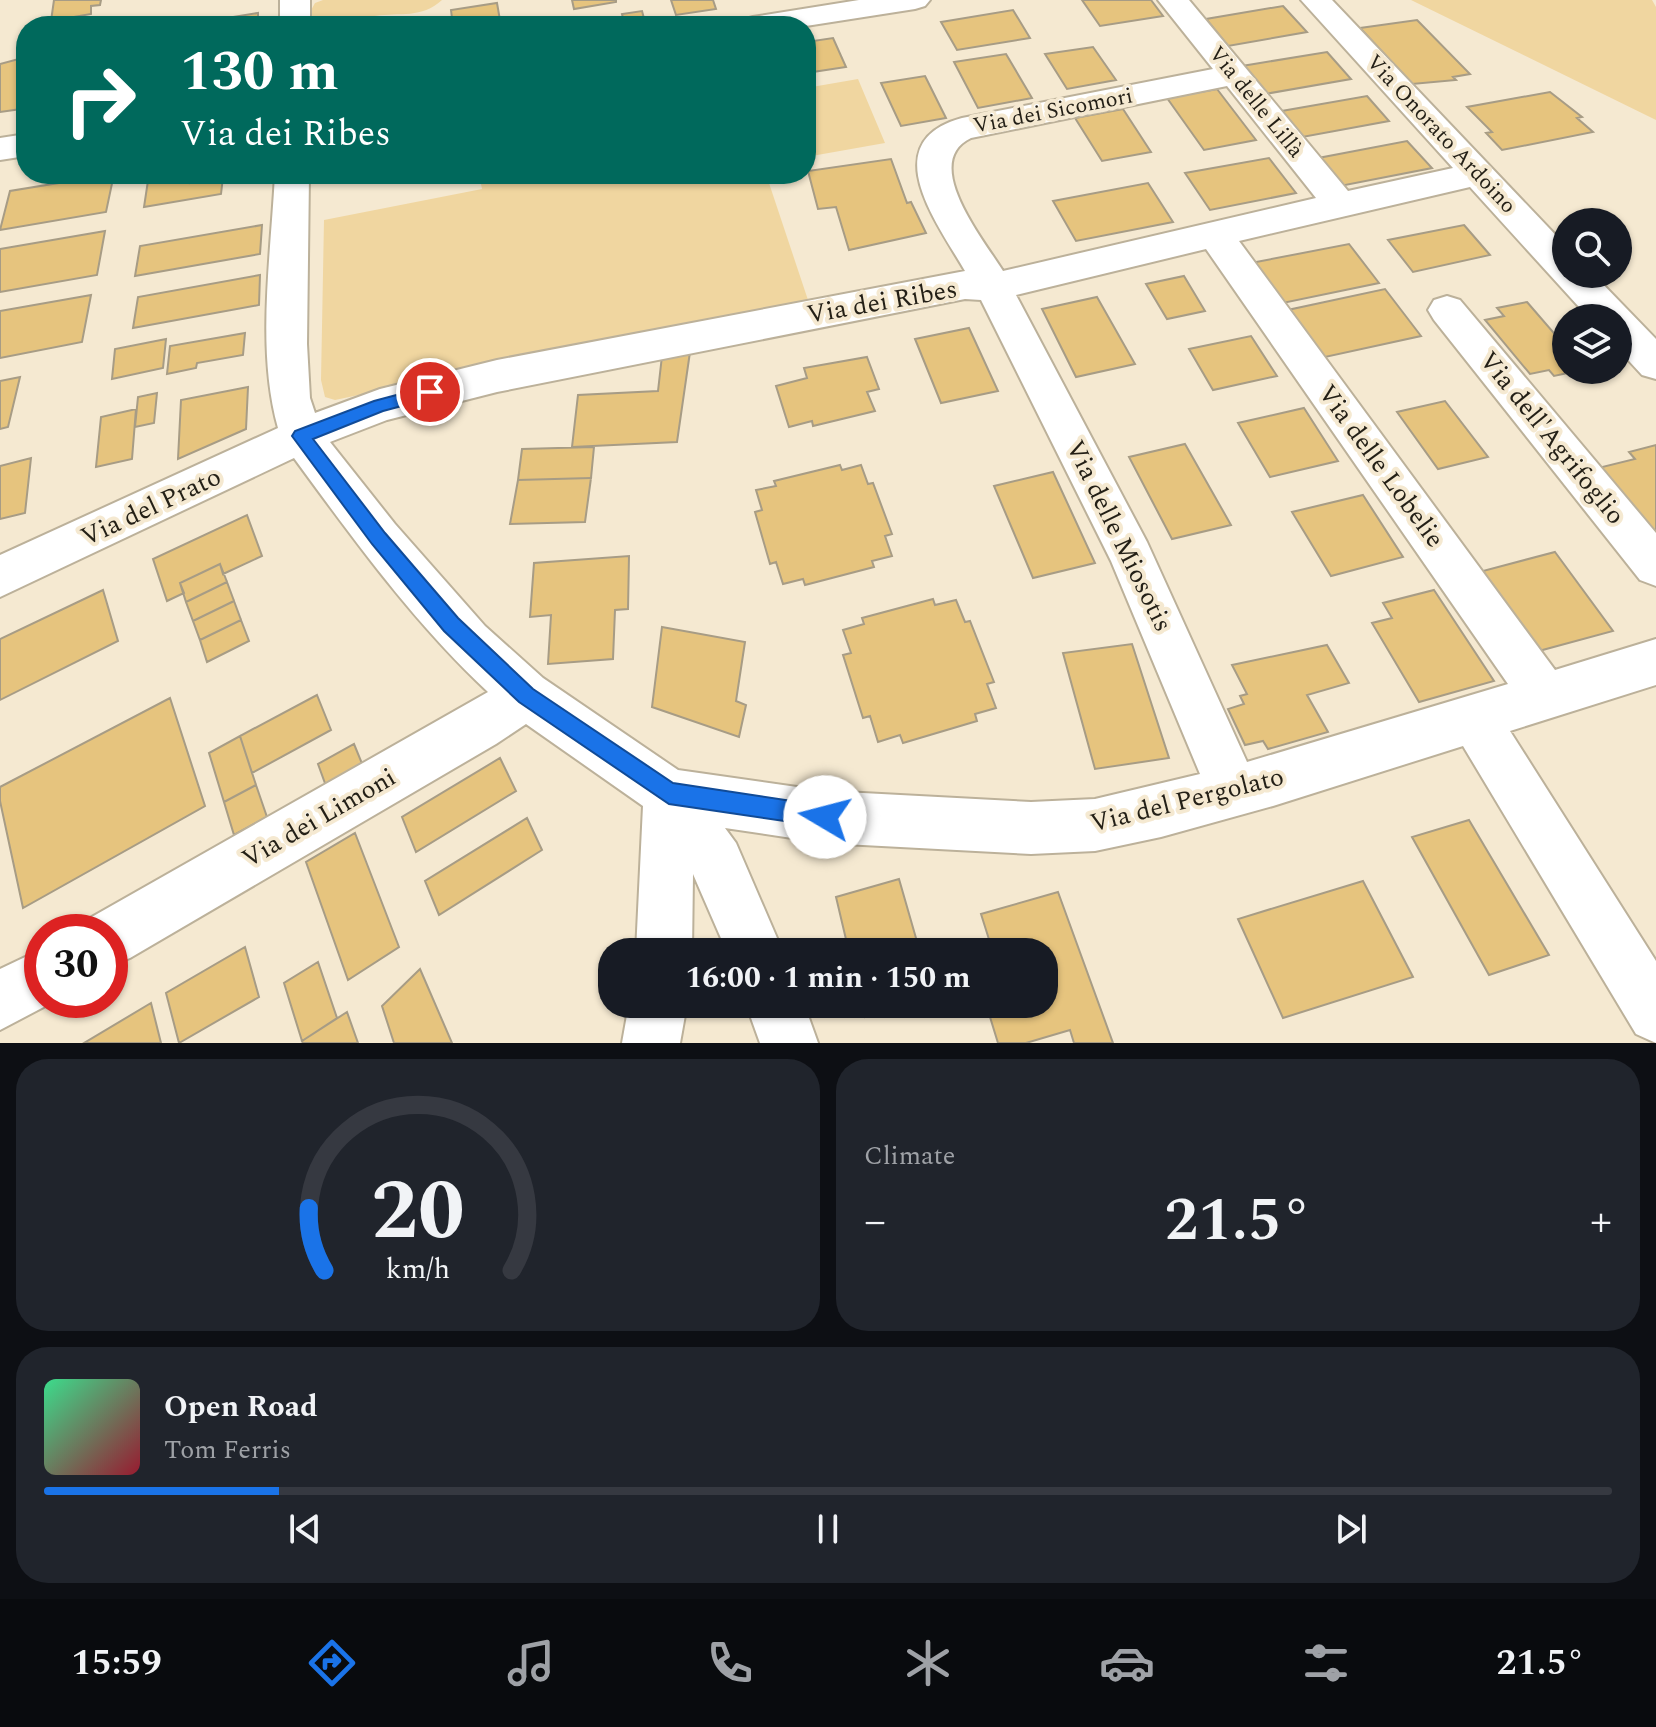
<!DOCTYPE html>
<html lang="en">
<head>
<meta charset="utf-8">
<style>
	body { margin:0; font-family:Spectral,serif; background:#20242c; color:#f1f3f6; height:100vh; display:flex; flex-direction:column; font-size:30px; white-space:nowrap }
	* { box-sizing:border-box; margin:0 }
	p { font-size:26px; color:#9ea1a6 }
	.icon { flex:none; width:44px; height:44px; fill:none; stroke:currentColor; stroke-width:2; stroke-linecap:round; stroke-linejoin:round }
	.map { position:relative; height:1043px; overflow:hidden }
	.panel { display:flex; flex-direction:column; gap:16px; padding:16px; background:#0d0f14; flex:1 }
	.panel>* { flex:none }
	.top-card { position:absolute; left:16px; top:16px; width:800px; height:168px; border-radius:32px; box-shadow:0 2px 6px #0004; background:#00695c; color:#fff; overflow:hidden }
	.buttons { position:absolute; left:1552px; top:208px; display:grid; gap:16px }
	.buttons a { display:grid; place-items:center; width:80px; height:80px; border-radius:50%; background:#171b24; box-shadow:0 2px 6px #0004; font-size:40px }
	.speed { position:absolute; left:24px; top:914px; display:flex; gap:16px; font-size:40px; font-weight:700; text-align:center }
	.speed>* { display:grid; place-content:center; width:104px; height:104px; border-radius:50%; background:#171b24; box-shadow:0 2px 6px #0004; line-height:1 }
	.speed .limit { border:12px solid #d22; background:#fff; color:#111 }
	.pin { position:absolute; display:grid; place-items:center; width:68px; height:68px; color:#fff; margin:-34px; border:4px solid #fff; border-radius:50%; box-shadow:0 2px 8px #0007 }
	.me { position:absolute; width:88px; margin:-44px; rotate:278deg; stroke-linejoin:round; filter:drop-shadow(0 0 6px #0008) }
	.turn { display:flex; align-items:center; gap:28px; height:168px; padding:0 32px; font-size:36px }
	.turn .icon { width:104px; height:104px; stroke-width:2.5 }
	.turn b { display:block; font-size:56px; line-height:68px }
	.big { font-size:60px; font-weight:700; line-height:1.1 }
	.panel .card { flex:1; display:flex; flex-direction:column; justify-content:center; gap:12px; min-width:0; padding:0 28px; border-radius:32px; background:#20242c }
	.panel .dial { align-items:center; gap:0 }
	.dial svg { height:208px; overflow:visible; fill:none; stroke:#363941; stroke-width:7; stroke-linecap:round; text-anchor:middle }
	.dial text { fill:#f1f3f6; stroke:none }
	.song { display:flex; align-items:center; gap:24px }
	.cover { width:96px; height:96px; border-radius:12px; background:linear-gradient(135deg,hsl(150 70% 55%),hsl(350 70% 35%)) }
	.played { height:8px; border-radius:4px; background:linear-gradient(90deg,#1a73e8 15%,#363941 15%) }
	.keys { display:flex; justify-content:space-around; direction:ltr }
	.heat { display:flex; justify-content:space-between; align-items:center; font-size:44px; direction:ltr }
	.panel .tiles { flex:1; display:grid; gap:16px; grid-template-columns:1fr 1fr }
	.card:last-child { grid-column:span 2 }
	.trip { position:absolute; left:598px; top:938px; width:460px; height:80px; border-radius:32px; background:#171b24; box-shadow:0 2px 6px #0004; font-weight:700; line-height:80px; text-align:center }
	.tab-bar { display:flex; height:128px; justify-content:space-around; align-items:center; background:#090b0e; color:#9ea1a6 }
	.tab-bar .icon { width:56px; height:56px }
	.tab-bar .current { color:#1a73e8 }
	.tab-bar b { font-size:36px; color:#f1f3f6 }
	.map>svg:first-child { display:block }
	.green { fill:#f0d6a0 }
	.building { fill:#e6c47e; stroke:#a79c85; stroke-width:2 }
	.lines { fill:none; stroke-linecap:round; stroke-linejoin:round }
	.minor-casing { stroke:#bcb19a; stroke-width:4 }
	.minor { fill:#fff; fill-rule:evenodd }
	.route { fill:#1a73e8; stroke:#114b97; stroke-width:2 }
	.labels { text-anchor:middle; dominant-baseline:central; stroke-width:8; stroke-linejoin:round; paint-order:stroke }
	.far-street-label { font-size:22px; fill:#231f16; stroke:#f5e9d1 }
	.street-label { font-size:26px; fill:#231f16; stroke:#f5e9d1 }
</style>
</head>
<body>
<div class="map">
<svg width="1656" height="1043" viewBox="0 0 1656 1043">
	<rect width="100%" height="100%" fill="#f5e9d1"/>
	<!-- green -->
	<path class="green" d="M323,0H442C421,19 401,12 375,16C354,19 326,37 309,14L315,3Z
		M1411,0H1652L1656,7V120Z
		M858,79L885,143L806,157V88Z
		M479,174H766L808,300L335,400L325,397L321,380L324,220L482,189Z"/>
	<!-- building -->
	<path class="building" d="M54,0H101L100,5L91,6V14L51,21Z
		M572,0H616V2L574,9Z
		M671,0H713L716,9L676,15Z
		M1082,0H1151L1163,16L1100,26Z
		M497,3L501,26H453L451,10Z
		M1283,6L1307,32L1228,46L1206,19Z
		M1013,10L1030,38L957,50L941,22Z
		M642,11L646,26H625L622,14Z
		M258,13V26H213L214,20Z
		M1417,20L1470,74L1453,77L1456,80L1412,84L1360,28Z
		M833,38L846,67L806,73V42Z
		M1093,47L1116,80L1067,89L1045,54Z
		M1327,52L1351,79L1265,94L1242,66Z
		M1006,54L1032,98L978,108L954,62Z
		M26,57V102L21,109L0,112V64Z
		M925,76L946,118L901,126L881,83Z
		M1217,89L1256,140L1204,150L1167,98Z
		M1550,92L1582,117L1577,118L1593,132L1502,150L1486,133L1492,132L1467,107Z
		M1367,96L1389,121L1297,138L1276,112Z
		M1123,109L1151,152L1102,161L1075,118Z
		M1407,141L1432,168L1335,187L1313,159Z
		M1269,158L1296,193L1210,210L1185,173Z
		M891,159L907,203L911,202L926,233L849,250L836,207L818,209L808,171Z
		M114,174L106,212L0,230L10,191Z
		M149,174H191L190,183L223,177L221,194L144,207Z
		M1148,183L1173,222L1076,241L1053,201Z
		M262,225L260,254L135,276L140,246Z
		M1464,225L1490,255L1413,272L1388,240Z
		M105,231L97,275L0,292V249Z
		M1349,244L1379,283L1278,304L1251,263Z
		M260,275L259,305L133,328L138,297Z
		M1184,276L1205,311L1167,319L1146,284Z
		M1385,289L1421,336L1316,359L1283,311Z
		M91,295L82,342L0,358V311Z
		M1097,297L1135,364L1076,377L1042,309Z
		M1527,302L1566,347V370H1582L1554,376L1549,370L1530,374L1485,320L1504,316L1497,308Z
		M969,328L998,391L941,403L915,339Z
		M245,333L243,355L197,363L196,368L167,374L170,346Z
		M1251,336L1277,376L1213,390L1189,349Z
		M166,339L163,368L112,379L115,349Z
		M690,352L677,442L572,447L578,395L658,391L662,356Z
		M867,357L879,389L867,392L875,411L813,426L812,421L789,427L776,386L807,378L804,368Z
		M20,377L8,427L0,429V381Z
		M248,387L246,429L178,459L181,400Z
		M157,393L154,423L135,427L138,397Z
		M1445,401L1488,457L1438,469L1397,412Z
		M1304,408L1338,461L1270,477L1238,423Z
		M136,409L132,459L96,467L101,417Z
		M1185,444L1231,525L1172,539L1129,457Z
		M1656,445V540L1598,468L1635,459L1629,452Z
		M594,447L591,478L518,480L522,449Z
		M31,458L25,513L0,519V466Z
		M840,465L842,470L861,465L868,484L873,483L892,534L885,536L892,556L872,561L874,567L805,585L803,579L783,584L776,562L770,564L755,512L762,510L756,490L776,486L774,481Z
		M1053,472L1095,563L1033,578L994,486Z
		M591,478L585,522L510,524L518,480Z
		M1363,495L1403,557L1331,576L1292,512Z
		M247,515L262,556L223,574L220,564L180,583L184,593L167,601L153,559Z
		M1555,552L1613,631L1535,652L1479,572Z
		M629,556L628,609L615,610L613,659L548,664L551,615L530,617L534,563Z
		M220,564L227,582L186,602L180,583Z
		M227,582L234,601L193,621L186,602Z
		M103,590L118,641L0,700V639Z
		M1434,590L1494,681L1419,702L1372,623L1392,618L1383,603Z
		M933,599L935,605L956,600L965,622L970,621L994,682L987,684L996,708L975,714L977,721L903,743L900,735L878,742L870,716L863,718L843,655L851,653L843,630L864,624L862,618Z
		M234,601L241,620L200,640L193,621Z
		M241,620L249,641L207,662L200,640Z
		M662,627L745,642L736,701L746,705L739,737L652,707Z
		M1132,644L1169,758L1095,769L1063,653Z
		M1327,645L1349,683L1307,695L1328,732L1268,749L1263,741L1245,745L1228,709L1244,704L1240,696L1247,694L1232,665Z
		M317,695L331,730L252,773L240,736Z
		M170,698L205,806L23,908L0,801V787Z
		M240,736L256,785L224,802L209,753Z
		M354,744L363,766L326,786L318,764Z
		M500,758L516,791L416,852L402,817Z
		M256,785L267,817L234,835L224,802Z
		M527,818L542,850L439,915L425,881Z
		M1469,820L1549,955L1489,975L1412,837Z
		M355,833L399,947L348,980L306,862Z
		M899,879L920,952H849L836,897Z
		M1363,881L1413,977L1283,1018L1238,919Z
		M1058,892L1113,1043H1074L1070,1030L1026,1043H998L986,1004H1044V952H993L981,914Z
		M245,947L259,997L179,1043L166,993Z
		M318,962L337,1018L302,1041L284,983Z
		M420,969L452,1043H394L382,1006Z
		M151,1003L161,1043H84Z
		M862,1004H908L865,1017Z
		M347,1012L358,1043H303L302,1041Z"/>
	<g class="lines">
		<defs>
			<path id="minor" d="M280,0H310V26H280Z
				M859,0H930L925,6L915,9L806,26H738L742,20L753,17Z
				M1158,0H1189L1348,191L1453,168L1301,0H1332L1566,246V274H1593L1656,339V379L1642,375L1618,349V318H1589L1470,187L1239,241L1555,670L1656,639V685L1510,731L1656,961V1043L1636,1034L1463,746L1273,806L1161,837L1095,851L1031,854L825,843L725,828L736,843L783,952H727L693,874L692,952H636L643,806L526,724L496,744L130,958L110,966V932H85L90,918L488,692C414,623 354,540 294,458L0,597V555L278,428C256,350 271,255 275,174H309L307,344L310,398L315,413L380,389L497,360L965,271C938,224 874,142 962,118L1213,69ZM1227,86L1316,198L1003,271C983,239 920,162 971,138ZM1206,249L1508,684L1247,762L1147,542L1016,295ZM965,299L981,300L1111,561L1200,774L1095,799L1031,802L825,791L678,770L543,678L485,626L395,524L330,442L387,420L497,392Z
				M26,134V156L0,160V138Z
				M1447,296L1460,300L1656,533V586L1640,580L1434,320L1428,310L1434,300Z
				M42,949V1000H57L0,1030V969Z
				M629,1004H687L680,1043H622Z
				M746,1004H804L818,1043H760Z"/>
		</defs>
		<!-- minor casing -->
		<use href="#minor" class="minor-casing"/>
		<!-- minor -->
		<use href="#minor" class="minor"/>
	</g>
	<!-- route -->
	<path class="route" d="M430,386L436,388L438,392L436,397L383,411L313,439L385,533L458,618L533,689L673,783L825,806L832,809L835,817L832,824L825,827L669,804L519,702L444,631L372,544L292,436L295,431L374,401Z"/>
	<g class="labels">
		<!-- far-street labels -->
		<g class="far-street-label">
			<text transform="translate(1256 102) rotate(51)">Via delle Lillà</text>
			<text transform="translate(1053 111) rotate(-11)">Via dei Sicomori</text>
			<text transform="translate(1441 134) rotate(47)">Via Onorato Ardoino</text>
		</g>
		<!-- street labels -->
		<g class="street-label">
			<text transform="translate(882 302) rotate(-10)">Via dei Ribes</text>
			<text transform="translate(1552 438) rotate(51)">Via dell'Agrifoglio</text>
			<text transform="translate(1381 466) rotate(54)">Via delle Lobelie</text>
			<text transform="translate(151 507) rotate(-25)">Via del Prato</text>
			<text transform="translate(1119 536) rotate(64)">Via delle Miosotis</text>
			<text transform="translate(1187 800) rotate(-14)">Via del Pergolato</text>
			<text transform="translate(319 818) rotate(-30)">Via dei Limoni</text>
		</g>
	</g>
</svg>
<div class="buttons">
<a><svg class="icon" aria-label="search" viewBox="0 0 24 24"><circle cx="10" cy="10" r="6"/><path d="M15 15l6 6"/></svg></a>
<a><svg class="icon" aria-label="layers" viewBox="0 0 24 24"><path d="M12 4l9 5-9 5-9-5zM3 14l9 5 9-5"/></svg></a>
</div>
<div class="speed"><div class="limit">30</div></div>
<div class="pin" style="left:430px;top:392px;background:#d93025"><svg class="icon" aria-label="arrive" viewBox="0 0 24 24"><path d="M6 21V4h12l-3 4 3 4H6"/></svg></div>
<svg class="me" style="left:825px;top:817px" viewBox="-20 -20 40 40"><circle r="19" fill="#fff"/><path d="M0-13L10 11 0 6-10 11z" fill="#1a73e8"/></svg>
<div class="trip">16:00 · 1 min · 150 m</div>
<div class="top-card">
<div class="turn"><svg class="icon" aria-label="right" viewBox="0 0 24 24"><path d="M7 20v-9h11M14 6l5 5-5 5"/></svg><div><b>130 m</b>Via dei Ribes</div></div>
</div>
</div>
<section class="panel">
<div class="tiles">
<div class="card dial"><svg viewBox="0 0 100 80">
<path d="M14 69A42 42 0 1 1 86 69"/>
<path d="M14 69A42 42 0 0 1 8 45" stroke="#1a73e8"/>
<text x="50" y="56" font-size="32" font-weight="700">20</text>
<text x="50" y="72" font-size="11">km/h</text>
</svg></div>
<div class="card"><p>Climate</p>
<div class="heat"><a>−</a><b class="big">21.5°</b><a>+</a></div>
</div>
<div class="card">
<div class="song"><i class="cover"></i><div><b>Open Road</b><p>Tom Ferris</p></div></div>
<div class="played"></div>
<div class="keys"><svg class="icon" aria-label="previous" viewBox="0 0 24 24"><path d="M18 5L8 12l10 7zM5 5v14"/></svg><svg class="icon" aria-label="pause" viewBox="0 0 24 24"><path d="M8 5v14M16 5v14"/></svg><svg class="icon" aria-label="next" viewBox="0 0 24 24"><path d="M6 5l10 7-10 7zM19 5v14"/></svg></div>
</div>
</div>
</section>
<nav class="tab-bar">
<b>15:59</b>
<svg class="icon current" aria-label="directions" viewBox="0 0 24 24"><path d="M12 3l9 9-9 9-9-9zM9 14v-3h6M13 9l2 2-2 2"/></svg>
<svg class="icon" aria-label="music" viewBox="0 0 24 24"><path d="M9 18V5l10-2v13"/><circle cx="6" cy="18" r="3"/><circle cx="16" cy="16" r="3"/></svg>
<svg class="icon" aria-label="phone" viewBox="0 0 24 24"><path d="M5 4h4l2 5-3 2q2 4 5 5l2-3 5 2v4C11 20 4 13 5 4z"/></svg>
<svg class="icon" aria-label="climate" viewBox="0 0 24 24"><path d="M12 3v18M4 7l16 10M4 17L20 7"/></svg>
<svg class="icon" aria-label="car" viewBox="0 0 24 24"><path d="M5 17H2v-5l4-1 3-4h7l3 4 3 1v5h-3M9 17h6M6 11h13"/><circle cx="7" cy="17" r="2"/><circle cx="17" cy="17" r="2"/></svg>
<svg class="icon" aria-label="filters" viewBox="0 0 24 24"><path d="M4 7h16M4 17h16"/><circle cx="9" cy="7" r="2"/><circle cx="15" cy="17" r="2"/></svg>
<b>21.5°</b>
</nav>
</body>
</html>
